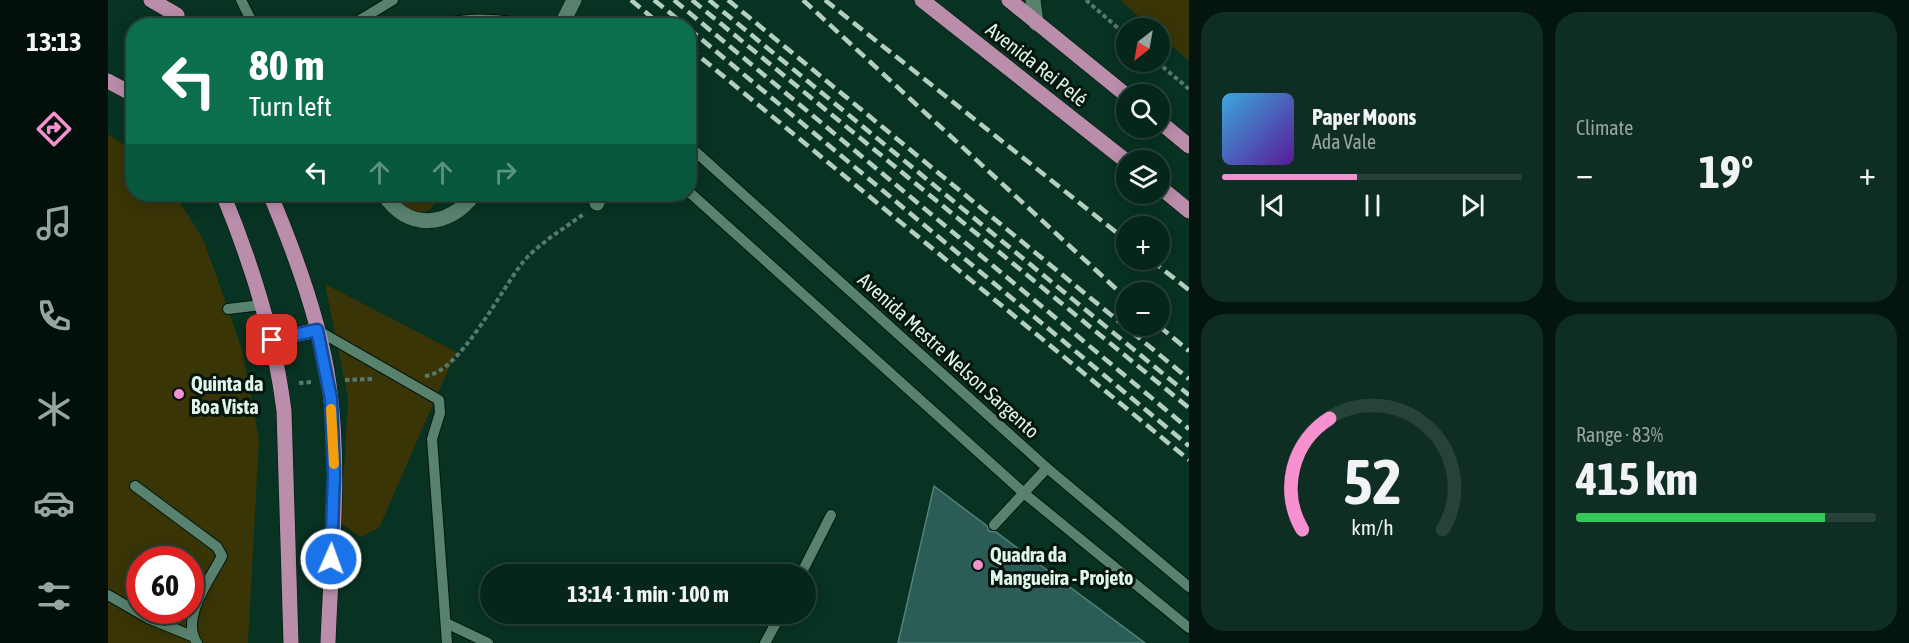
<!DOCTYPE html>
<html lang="en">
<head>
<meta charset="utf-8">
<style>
	body { margin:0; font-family:"Asap Condensed",sans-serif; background:#0f2e23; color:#f1f3f6; height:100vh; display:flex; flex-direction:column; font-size:22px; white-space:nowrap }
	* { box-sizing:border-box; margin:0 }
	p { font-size:20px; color:#98a5a2 }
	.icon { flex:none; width:33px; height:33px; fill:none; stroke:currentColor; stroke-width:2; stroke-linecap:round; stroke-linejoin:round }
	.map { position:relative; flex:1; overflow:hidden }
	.details { display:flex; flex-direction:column; gap:12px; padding:12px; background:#03150e; width:720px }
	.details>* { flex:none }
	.guide { position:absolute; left:18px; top:18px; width:570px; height:183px; border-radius:24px; box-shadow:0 3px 15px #0003,0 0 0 2px #274339; background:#0b6e4f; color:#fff; overflow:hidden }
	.needle { width:39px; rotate:211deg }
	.fabs { position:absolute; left:1008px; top:18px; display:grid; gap:12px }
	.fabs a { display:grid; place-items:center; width:54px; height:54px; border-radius:50%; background:#06261a; box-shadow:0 3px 15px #0003,0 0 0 2px #274339; font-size:30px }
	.speed { position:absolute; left:18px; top:546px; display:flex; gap:12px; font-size:30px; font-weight:700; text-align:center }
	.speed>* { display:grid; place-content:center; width:78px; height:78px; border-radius:50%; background:#06261a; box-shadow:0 3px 15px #0003,0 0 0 2px #274339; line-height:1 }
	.speed .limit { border:9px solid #d22; background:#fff; color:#111 }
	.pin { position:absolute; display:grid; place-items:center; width:51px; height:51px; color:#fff; margin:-26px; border-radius:12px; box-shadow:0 3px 9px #0006 }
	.me { position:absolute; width:66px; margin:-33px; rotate:2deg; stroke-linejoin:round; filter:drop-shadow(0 0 4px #0008) }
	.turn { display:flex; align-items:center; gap:21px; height:126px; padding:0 24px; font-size:27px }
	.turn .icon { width:78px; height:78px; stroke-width:2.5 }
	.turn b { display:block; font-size:42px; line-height:51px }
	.lanes { display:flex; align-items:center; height:57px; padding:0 24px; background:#0003; justify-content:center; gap:30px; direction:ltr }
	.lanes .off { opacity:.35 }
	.big { font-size:45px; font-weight:700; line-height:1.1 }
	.details .card { flex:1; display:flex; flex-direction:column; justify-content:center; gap:9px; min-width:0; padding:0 21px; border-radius:24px; background:#0f2e23 }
	.details .dial { align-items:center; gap:0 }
	.dial svg { height:156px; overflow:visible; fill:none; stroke:#274339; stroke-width:7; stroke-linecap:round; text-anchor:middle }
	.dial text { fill:#f1f3f6; stroke:none }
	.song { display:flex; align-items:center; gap:18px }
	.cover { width:72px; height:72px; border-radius:9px; background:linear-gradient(135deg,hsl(200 70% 55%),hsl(270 70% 35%)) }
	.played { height:6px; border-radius:3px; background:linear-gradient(90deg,#f690cf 45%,#274339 45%) }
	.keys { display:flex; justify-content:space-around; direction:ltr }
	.heat { display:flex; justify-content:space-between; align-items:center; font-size:33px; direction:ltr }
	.charge { height:9px; border-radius:4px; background:linear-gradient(90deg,#34c759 83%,#274339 0) }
	.details .tiles { flex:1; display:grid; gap:12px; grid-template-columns:repeat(2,1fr) }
	.trip { position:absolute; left:372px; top:564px; width:336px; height:60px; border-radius:30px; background:#06261a; box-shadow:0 3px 15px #0003,0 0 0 2px #274339; font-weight:700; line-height:60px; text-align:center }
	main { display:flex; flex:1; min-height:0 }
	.tab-bar { display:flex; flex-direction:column; width:108px; justify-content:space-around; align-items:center; background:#020f0a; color:#98a5a2 }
	.tab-bar .icon { width:42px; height:42px }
	.tab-bar .current { color:#f690cf }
	.tab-bar b { font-size:27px; color:#f1f3f6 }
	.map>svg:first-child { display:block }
	.green { fill:#3a3507; fill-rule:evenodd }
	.building { fill:#2b5c55; stroke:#52827b; stroke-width:1.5 }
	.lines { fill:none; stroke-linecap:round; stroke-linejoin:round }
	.service-casing { stroke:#00180d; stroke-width:12 }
	.pedestrian-casing { stroke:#00180d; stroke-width:16 }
	.primary-casing { stroke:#00180d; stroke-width:16 }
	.path { stroke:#56796b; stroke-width:4; stroke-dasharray:4.5 3; stroke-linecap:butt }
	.service { stroke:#59826e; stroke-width:10 }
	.pedestrian { stroke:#59826e; stroke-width:15 }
	.primary { stroke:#ba8dab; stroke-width:15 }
	.rail { stroke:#b4cec1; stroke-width:4.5; stroke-dasharray:12 6; stroke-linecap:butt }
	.route-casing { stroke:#114b97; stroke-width:15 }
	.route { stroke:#1a73e8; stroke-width:10 }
	.slow { stroke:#f59e0b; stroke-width:10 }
	.poi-dot { fill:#f690cf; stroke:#06160f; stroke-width:2 }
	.labels { text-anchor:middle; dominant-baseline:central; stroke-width:6; stroke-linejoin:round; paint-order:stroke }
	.street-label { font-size:20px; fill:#e0f6ea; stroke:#06160f }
	.poi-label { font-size:20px; font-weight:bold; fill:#e0f6ea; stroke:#06160f; text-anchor:start }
</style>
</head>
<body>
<main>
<nav class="tab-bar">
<b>13:13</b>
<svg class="icon current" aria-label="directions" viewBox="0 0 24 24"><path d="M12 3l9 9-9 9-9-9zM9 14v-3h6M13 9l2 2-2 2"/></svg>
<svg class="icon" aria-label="music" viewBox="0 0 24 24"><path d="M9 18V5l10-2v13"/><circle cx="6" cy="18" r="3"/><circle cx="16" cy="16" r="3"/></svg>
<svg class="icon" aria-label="phone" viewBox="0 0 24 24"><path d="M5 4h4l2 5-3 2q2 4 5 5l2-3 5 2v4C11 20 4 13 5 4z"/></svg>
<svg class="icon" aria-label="climate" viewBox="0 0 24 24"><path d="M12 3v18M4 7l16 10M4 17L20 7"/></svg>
<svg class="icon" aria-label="car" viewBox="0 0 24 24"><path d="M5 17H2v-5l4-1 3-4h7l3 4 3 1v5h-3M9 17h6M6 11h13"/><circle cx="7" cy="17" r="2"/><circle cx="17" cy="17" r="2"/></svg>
<svg class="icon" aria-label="filters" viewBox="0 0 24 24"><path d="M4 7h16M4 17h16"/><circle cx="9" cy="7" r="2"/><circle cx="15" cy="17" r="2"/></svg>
</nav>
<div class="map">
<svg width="1081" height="643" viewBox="0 0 1081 643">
	<rect width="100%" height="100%" fill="#083222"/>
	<!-- green -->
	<path class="green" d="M1012,0H1081V61L1052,35V28H1044Z
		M0,134L25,151L26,194H67L96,241L134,349L151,440L140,643H0ZM32,560H82V610H32Z
		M285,194H331L323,209C307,216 293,208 285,194Z
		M217,284L348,352L271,528L252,537L233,523L240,398Z"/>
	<!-- building -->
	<path class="building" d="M826,486L879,526L881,531L888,532L1037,643H790Z"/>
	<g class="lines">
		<defs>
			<path id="service" d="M133,0L146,26
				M242,26L285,0
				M330,26C356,17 394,18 420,26
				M580,145L939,468L1081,587
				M580,191L917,494L1081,628
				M120,309L153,305
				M209,330L331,400L332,413L324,439L339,643
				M27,486L109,547L114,556C102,580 72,618 89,643
				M886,525L939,468
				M693,574L723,515
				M0,595L40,618L84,636
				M338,623L380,643
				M657,643L673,614"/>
			<path id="pedestrian" d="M925,0L928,23
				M453,26L466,0
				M276,194C299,231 342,228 366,194
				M488,194L489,203"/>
			<path id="primary" d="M43,0L69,15
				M814,0L1018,161
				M901,0L1018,95
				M0,81L26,95
				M1052,122L1081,146
				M1052,187L1081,211
				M115,194C143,262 167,337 176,411L183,643
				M162,194C187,253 212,320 221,384C233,469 223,558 220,643
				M164,340L209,330"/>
		</defs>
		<!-- service casing -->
		<use href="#service" class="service-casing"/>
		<!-- pedestrian casing -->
		<use href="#pedestrian" class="pedestrian-casing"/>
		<!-- primary casing -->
		<use href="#primary" class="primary-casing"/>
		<!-- path -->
		<path class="path" d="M978,0L1018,35
			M1049,62L1081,89
			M317,376C351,374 394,288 415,262C431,243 457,228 477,213
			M237,380L265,379
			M191,383L204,382"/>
		<!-- service -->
		<use href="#service" class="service"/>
		<!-- pedestrian -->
		<use href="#pedestrian" class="pedestrian"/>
		<!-- primary -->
		<use href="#primary" class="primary"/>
		<!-- rail -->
		<path class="rail" d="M523,0L554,26
			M546,0L578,26
			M566,0L1081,429
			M584,0L1081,408
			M601,0L1081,395
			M620,0L1081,379
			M695,0L1018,298
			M717,0L1018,240
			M580,28L1081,446
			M580,47L1081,460
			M1043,260L1081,290
			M1051,326L1081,351"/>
	</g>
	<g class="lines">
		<defs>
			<path id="route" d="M164,340L209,330L223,399L226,474L223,559"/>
		</defs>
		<!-- route casing -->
		<use href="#route" class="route-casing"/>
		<!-- route -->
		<use href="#route" class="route"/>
		<!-- slow -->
		<path class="slow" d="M223,409L226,464"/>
	</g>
	<!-- markers -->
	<g class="poi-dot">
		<circle cx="71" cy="394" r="6"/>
		<circle cx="870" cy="565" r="6"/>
	</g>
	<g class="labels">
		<!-- street labels -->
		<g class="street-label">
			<text transform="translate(929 64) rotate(38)">Avenida Rei Pelé</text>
			<text transform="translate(841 355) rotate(42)">Avenida Mestre Nelson Sargento</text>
		</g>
		<!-- poi labels -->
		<g class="poi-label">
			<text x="83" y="383">Quinta da<tspan x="83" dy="23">Boa Vista</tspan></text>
			<text x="882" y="554">Quadra da<tspan x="882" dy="23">Mangueira - Projeto</tspan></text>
		</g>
	</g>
</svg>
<div class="fabs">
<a><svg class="needle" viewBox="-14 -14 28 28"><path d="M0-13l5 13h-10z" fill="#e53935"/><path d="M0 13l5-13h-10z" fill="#98a5a2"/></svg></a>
<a><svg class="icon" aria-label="search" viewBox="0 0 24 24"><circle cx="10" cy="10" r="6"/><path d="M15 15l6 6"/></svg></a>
<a><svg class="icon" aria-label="layers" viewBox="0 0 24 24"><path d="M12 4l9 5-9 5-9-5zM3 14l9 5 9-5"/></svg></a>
<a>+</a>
<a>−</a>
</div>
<div class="speed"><div class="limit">60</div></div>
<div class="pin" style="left:164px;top:340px;background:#d93025"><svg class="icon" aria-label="arrive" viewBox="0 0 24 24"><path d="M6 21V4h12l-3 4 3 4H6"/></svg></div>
<svg class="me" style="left:223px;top:559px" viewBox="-20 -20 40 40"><circle r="17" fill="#1a73e8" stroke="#fff" stroke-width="3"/><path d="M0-11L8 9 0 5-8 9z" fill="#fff"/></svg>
<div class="trip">13:14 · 1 min · 100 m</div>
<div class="guide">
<div class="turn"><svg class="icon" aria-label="left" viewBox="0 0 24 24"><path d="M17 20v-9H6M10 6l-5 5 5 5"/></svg><div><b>80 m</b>Turn left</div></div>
<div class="lanes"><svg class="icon" aria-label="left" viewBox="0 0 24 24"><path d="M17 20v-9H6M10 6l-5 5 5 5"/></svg><svg class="icon off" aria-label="ahead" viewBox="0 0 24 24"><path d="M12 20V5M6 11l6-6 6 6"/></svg><svg class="icon off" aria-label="ahead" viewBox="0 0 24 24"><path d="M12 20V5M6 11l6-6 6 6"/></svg><svg class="icon off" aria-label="right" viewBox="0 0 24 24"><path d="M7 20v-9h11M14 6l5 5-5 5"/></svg></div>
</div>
</div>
<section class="details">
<div class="tiles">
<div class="card">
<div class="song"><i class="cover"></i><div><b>Paper Moons</b><p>Ada Vale</p></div></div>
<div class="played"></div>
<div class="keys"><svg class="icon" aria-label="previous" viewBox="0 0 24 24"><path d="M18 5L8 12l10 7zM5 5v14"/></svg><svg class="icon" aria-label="pause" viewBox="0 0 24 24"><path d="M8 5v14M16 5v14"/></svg><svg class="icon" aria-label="next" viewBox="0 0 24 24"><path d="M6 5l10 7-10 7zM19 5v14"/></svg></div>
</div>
<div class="card"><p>Climate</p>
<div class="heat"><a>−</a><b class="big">19°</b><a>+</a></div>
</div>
<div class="card dial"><svg viewBox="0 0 100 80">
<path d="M14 69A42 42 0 1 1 86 69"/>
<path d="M14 69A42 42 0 0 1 28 12" stroke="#f690cf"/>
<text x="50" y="56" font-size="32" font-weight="700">52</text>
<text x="50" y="72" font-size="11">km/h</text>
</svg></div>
<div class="card"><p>Range · 83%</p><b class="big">415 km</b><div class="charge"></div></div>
</div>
</section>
</main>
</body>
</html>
